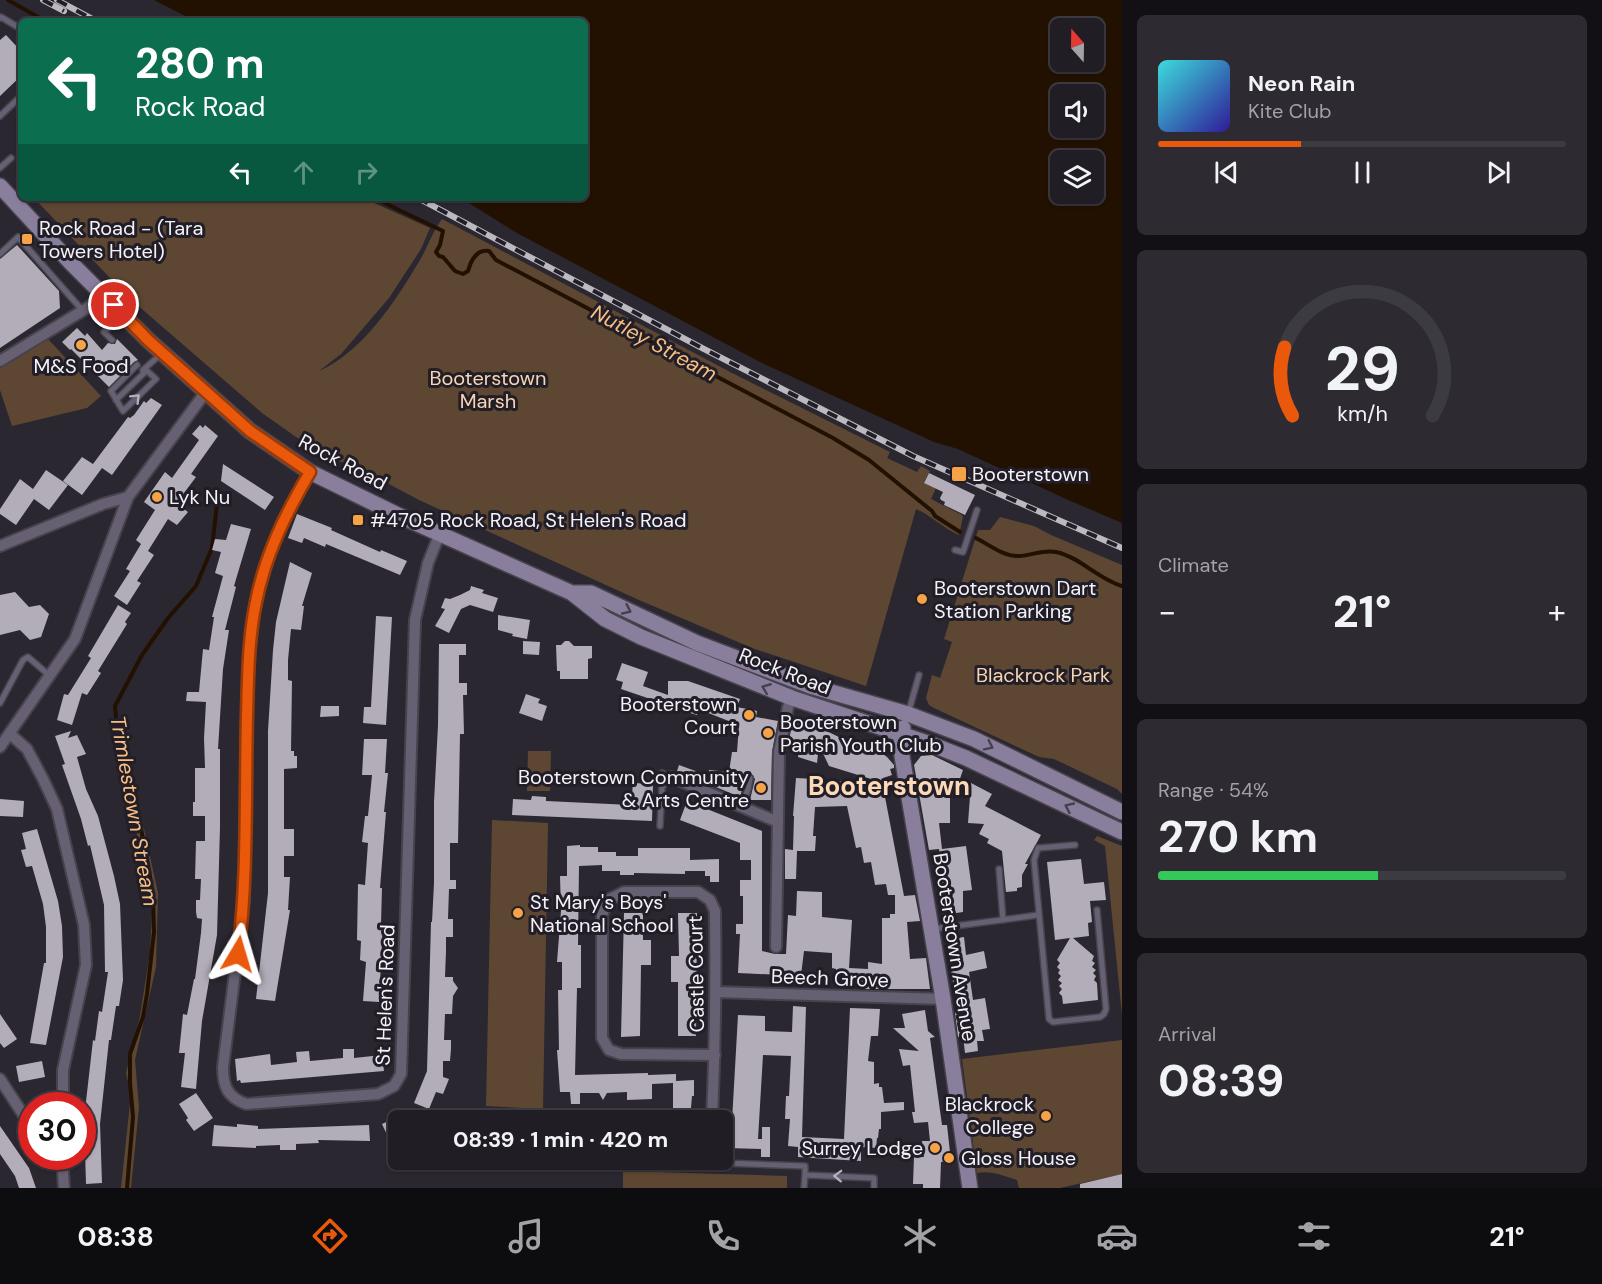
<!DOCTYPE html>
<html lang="en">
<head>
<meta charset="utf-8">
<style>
	body { margin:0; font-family:"DM Sans",sans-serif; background:#2d2a32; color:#f1f3f6; height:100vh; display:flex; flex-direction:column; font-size:22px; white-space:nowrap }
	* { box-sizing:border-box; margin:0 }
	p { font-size:20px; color:#a2a2a7 }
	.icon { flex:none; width:33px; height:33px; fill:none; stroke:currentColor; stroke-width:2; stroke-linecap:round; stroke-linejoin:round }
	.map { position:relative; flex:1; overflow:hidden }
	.drawer { display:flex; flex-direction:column; gap:15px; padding:15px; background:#121014; width:480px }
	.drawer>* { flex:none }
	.top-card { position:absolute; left:18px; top:18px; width:570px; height:183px; border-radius:9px; box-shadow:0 2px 4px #0004,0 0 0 2px #3d3b42; background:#0b6e4f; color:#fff; overflow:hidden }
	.needle { width:39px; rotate:340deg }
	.buttons { position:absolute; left:1050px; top:18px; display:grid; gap:12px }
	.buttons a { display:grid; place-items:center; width:54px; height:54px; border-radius:9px; background:#201d25; box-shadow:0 2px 4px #0004,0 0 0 2px #3d3b42; font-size:30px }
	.speed { position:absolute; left:18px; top:1092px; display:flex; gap:12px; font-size:30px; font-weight:700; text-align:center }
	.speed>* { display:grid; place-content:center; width:78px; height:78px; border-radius:50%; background:#201d25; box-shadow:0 2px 4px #0004,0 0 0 2px #3d3b42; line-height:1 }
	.speed .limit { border:9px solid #d22; background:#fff; color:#111 }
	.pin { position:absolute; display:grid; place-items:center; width:51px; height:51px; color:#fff; margin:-26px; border:3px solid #fff; border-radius:50%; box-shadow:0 2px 6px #0007 }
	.me { position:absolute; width:66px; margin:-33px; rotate:7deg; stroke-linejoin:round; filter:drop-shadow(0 0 4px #0008) }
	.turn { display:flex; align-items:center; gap:21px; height:126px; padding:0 18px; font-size:27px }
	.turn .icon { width:78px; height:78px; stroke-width:2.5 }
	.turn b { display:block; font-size:42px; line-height:51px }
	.lanes { display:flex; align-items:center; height:57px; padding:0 18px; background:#0003; justify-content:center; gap:30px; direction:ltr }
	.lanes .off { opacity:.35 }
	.big { font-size:45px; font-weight:700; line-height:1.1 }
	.drawer .card { flex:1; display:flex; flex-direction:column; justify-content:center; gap:9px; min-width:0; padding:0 21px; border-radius:9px; background:#2d2a32 }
	.drawer .dial { align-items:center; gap:0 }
	.dial svg { height:156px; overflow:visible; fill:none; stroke:#3d3b42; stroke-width:7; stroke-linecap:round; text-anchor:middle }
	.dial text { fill:#f1f3f6; stroke:none }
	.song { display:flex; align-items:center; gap:18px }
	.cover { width:72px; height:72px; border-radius:9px; background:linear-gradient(135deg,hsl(180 70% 55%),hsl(250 70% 35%)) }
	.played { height:6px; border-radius:3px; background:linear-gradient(90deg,#ea580c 35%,#3d3b42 35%) }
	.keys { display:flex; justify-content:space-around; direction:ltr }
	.heat { display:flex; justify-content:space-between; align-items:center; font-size:33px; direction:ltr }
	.charge { height:9px; border-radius:4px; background:linear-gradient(90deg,#34c759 54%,#3d3b42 0) }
	.trip { position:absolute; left:388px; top:1110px; width:345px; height:60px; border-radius:9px; background:#201d25; box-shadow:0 2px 4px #0004,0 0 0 2px #3d3b42; font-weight:700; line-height:60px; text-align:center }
	.tab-bar { display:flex; height:96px; justify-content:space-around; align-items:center; background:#0d0c0f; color:#a2a2a7 }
	.tab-bar .icon { width:42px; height:42px }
	.tab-bar .on { color:#ea580c }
	.tab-bar b { font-size:27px; color:#f1f3f6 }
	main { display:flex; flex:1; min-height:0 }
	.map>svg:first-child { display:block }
	.green { fill:#5d4732 }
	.water { fill:#221101; fill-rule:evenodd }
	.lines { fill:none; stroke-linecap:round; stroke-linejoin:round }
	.stream { stroke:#221101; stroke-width:4 }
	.building { fill:#b2adb9 }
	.lane-casing { stroke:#47434d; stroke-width:8 }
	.street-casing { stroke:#47434d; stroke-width:14 }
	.secondary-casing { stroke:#47434d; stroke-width:18 }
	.lane { stroke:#676073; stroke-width:5 }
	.street { stroke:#676073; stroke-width:10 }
	.secondary { stroke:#8a7e9d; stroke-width:15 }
	.rail-casing { stroke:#bcb9c1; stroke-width:6 }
	.rail { stroke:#211e27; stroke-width:4; stroke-dasharray:11; stroke-linecap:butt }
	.oneway { stroke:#b5b0bc }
	.oneway2 { stroke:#464050 }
	.route-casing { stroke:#983908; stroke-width:15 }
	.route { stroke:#ea580c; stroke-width:10 }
	.poi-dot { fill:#f5a346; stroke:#211e27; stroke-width:2 }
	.labels { text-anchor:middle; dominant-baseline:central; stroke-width:6; stroke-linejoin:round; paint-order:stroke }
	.poi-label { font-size:20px; fill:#f4f1f8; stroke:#211e27; text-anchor:start }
	.park-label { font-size:20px; fill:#f8d5b2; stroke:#211e27 }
	.street-label { font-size:20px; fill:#f4f1f8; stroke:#211e27 }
	.water-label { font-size:21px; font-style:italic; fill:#f9be83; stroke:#211e27 }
	.district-label { font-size:26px; font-weight:bold; fill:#fdd9b7; stroke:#211e27 }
</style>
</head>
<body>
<main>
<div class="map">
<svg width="1122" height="1188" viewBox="0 0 1122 1188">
	<rect width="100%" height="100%" fill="#2b2731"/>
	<!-- green -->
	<path class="green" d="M34,198H363L430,228L421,249L389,298L341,354L319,371C364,351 396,300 420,260C428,246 433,231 442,219L732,373L890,452L887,458L917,472L921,466L930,471L924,482L936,488L931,499L962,515L963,517L959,535C943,528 932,516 916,509L866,686L752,648L639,600L419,500L376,477L377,475L331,458L299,439L262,413L128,297Z
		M48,339L101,396L87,408L12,426L0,390V368Z
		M1000,517L1034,526L1051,535L1122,565V794L1117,789L1054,759L1039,757L934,708L929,705L926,698L932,675L940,678L952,642L944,639L978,530H990Z
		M528,751H551L550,791H527Z
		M134,783L158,893L156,967L135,1060L139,1107L131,1188H121L131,1094L126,1073L140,1016L150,952L152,912L144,862L125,789Z
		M492,820L548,823L543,1109L486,1106Z
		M1097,836L1122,846V1015L1105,846L1094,840Z
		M1122,1040V1174L1060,1188H1019L1017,1180C1005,1176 990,1170 977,1173L962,1059Z
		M623,1171L787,1176V1188H623Z"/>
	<!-- water -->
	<path class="water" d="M154,0H1122V523L1066,499L958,449L934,442L762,363L517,233L461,198H585V21H195ZM1060,28H1094V62H1060ZM1060,94H1094V128H1060ZM1060,160H1094V194H1060Z"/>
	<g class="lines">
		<!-- stream -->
		<path class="stream" d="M8,0L45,21
			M374,198L443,231L440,245L436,252L439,256L443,257L455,271L463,274L468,271C471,260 477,249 489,251L496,260L833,438L869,460L932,511L935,516L960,532
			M976,538C988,544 1004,557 1019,556C1031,556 1043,549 1056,552C1080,557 1098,579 1122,586
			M127,1188L133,1117L130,1083V1054L143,1017L147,994L154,932L153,896L149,871L134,791L127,767L123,738L116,717L115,706L142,655L168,618L196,586L212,548L218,495"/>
	</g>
	<!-- building -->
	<path class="building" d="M6,35L21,51V76L0,96V40Z
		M17,245L59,291L60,308L0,348V259Z
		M77,328L85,336L87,333L102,350L108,343L115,344L117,339L138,360L134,362L109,387L71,349L70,350L62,342Z
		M151,398L162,405L112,475L102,468L82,495L63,481L82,457L93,464L128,417L130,418L134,415L144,401L146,403Z
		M200,425L203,428L205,425L218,436L191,474L196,477L184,493L186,495L179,505L188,512L177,525L168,519L148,551L154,555L137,581L141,583L127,605L114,596L130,571L126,569L141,544L136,540L155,510L144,502L165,472L172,478L199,440L192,434Z
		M223,464L274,497L265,510L221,481Z
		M46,470L68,485L49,510L34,499L16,525L0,514V509L20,479L33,489Z
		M929,473L975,495L965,515L944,505L945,502L941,500L940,498L943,492L924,483Z
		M297,514L332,528L331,530L380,552L381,550L407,561L400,575L326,544L325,547L304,538L302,543L288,538Z
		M231,524L251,529L234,586L236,587L225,630H229L223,669L218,749H220V827L217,935L202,1021L196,1089L181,1087L185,1053H179L183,1014L187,1015L194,979H195L201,933L202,919L197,918L196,912V900H200L201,879H195L196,841H205V816H193V802H195V768H205L204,738L206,702L186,701L187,692H199L203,649L209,650L214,617H212L223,576L215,573L221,552L212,550L215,539L226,540Z
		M290,562L312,573L302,606H304L301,630L291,629L288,660V680L292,681L291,751H294V756H297V768L284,769V829H294V856H284V877H290L288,910H290L275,1001L256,999L268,893V731L273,650L276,622Z
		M471,586L484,590L482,593L498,598L493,612L470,605L461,609L449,633L435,626L445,609L441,608L445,598L450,599L460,595L470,590Z
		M15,592L29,607L40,605L49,614L41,637L30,640L20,630L0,635V595Z
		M118,605L131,613L125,622L127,624L98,671L101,673L87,695L82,693L72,725L57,720L64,694L68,695L91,658L88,656Z
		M498,615L530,620L527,639L512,636L513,634L498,630Z
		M376,616L392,617L386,725L363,723L364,707H371Z
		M523,641L540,642L539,655L523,654Z
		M565,641H569L574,646H592V658L588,659V679H560V671H557L556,645H561Z
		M439,644H466V655H459V683H467V695H463L464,734H460L458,843H450V880H456V889H449L448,919H453V937H446V951L445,977H453V981L458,988L453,996L452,1014H445L444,1040H451V1049L450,1061H443V1077L449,1079L443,1094L436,1092L429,1109L414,1103L427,1071L431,922H432L434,883V802L438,725Z
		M622,663L648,672L643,686L668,695V681H688L740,699L737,707L757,711L756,717L778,721L772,752L771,800H750L755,779L751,773L746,775L740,797L677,771L679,765L709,776V770L729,772L732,752H737L739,725L698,709L697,715L687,712L689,706H671L621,689L623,682L616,680Z
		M526,694L540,699L538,703L547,706L542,721L519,713Z
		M321,706H339V716L320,717Z
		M793,720L808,724L807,722L820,728L862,748L867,742L887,757L894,765V768L890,769L892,775L883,778L886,785L883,786L885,797L904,896L915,895L920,921L907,922L910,959L926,958L930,989H865L866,985L836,984V969L832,968V953L804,951L800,983L780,982L781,975L738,973L740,934H736V924H743V896H740V880H751V860H740V843L680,820L687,801L762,831V951L775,954H786L788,915L796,916L797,891L822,892V917L852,920L849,968L868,969V962L882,964V918H890V914H895V895H888L886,884L875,885L871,862L864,863L861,847L856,848L847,806L815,807L813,836H816L815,851H797L796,879H785V849L793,850L794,816H793L796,778L816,779L815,788L833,789L834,781L870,783L871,779L829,766L819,745L817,763L798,757L799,748L788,745Z
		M71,731L68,738L77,735L86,754L77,757L86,789L98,816L114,876L120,904L123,980L119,1006H116L111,1040H109L100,1124L102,1183L86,1184L84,1119L93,1040L95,1041L99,1011L102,1012L108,972H105L104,905L90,845L88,846L81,819L62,765L65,764L55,736Z
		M364,739H387L385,773H388L384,812H386L380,888H382L381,924H383L379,1002L363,1001L366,962L360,960L361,941L357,940L358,884L365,885L368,843L362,842L365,816H368L372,775H362Z
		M932,755L963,770L954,796L950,795V823H939L942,849L966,846L972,890L963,891V912L943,915L937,878L943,877L939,849L929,850L914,765L921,756Z
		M633,783L653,784L652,821L512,815L513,799L531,800L532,796L546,797V801L631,805Z
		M971,783L992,794L985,806L1041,835L1025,864H1028L1022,875V887L1017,888V891L1006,892L1002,851L987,843L989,839L979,834L984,824L968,823Z
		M0,799L24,801L23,817L0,816Z
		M37,829L58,901L62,926L63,957L46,1045L30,1043L44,963H46V927L43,904L32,866L26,867L21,850L26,849L22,833Z
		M580,845V847H598V852H616V856H638V848H690V860L719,859V882H710V876H705V871H685V874L634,873V875H620V871H602V865L579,866L578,945H581V988H577L575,1075L648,1073V1075L676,1074V1081L694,1080V1096H692L690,1120H673V1083L652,1084V1099L627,1100V1092L607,1093L603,1100L599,1093H580V1104H571L570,1092H560L557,1050H559L558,990H562V962H557L561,911L560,876H567V846Z
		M1081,859L1084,884L1104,882L1106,900L1090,901L1092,922L1088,923L1089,936L1073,938L1094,956L1092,961L1095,963L1092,967L1096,970L1093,973L1096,976L1094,980L1097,983L1098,1000L1063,1004L1062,996L1059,993L1062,989L1059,986L1062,983L1058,980L1061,976L1058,973L1060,970L1057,967L1060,963L1057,960L1070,938L1055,940L1047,862Z
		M624,913H643V940H651V965H641L640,1036L621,1037Z
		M678,913H697L696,1036H678V982H671V956H679Z
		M964,937L966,955L984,951L987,968L969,972L973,1000L985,998L990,1029L982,1030L984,1041H977L978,1051L965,1053L963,1036L958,1037L955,1012H960L956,981L953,982L947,940Z
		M793,1006L806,1007L802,1137L844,1139L850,1008L880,1009L878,1036H871L868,1061L874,1062V1084L879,1083V1087H882L884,1103L904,1102V1110L881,1112V1129H879L878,1138H877L876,1148L861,1147V1161L798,1157V1147L788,1146L790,1119H785L786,1096H789L791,1056L763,1055L758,1139H762V1127H770V1157H761V1149L727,1148L728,1139H731L738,1015L765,1016V1031L792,1032Z
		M925,1010L928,1031L935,1037L930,1038L942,1125H947L951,1161L941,1162L940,1188H923V1184H913L914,1157H924L922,1141H930L928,1122L914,1123L912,1112H915L910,1065L903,1066L899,1049L919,1051L893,1028H905L902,1014Z
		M0,1014L17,1039L4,1048L0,1043Z
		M343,1049H354V1058L382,1055L384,1071L241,1083L240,1080L237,1081L235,1059L270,1054L271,1065L297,1062L296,1052L309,1051L310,1061L343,1058Z
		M42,1061L45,1077L19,1082L16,1066Z
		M196,1093L213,1118L194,1131L186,1120L188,1118L179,1104Z
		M399,1116V1134L389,1139L382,1124Z
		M237,1124L258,1126V1129L369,1125L370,1141L318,1140L319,1143L296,1144V1150H280V1145L256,1146V1148L212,1146L214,1125L237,1127Z
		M0,1126L29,1168L36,1188H19L15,1176L0,1154Z
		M1122,1174V1188H1080V1184Z"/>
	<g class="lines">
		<defs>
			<path id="lane" d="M0,18L1,17L21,29
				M0,116L21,96
				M0,168L11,158
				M0,254L18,237L83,311
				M112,340L104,332L121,316
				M137,365L111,391L123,411L156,379L145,369
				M143,370L161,354
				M116,400L144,373L143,371
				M955,550L963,552L977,510
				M0,703L23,660L28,657L50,676
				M908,714L919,675
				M742,807L748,789L750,778
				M660,826L662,787L671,777L662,773
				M1075,845L1038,848L1034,860L1049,1019L1053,1022L1100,1017L1104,1014L1106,1009L1097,910
				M999,869L1003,920
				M933,929L1038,915
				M644,1160L805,1166V1175
				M804,1188L805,1175L874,1178V1188"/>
			<path id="street" d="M0,361L105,297
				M310,472L284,519L267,561L255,605L250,647L247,696L244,901L223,1067C223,1086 227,1097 246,1104L378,1094L394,1086L401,1074L415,620L428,563L440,533
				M0,546L103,504L128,497
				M10,734L27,749L43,779L57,809L84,925L86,965L63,1070V1106
				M0,747L75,639L128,497L205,393
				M671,777L778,822
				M776,947L779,752L788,707L792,698
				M716,992L943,999
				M0,1079L32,1128
				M712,1120C715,1050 716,981 715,911L710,900L698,892H624L608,900L602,915V1038L609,1050L621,1054L715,1055
				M62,1156L64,1188"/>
			<path id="secondary" d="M0,186L70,262L148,340L250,431L310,472L402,517L572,593L605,619L641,637L792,698L928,743L966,758L1122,832
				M572,593H591L697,643L810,686L908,714L974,739L1122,812
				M903,728L901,735L902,756L943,999L970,1188"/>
		</defs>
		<!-- lane casing -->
		<use href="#lane" class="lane-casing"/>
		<!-- street casing -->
		<use href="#street" class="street-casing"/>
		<!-- secondary casing -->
		<use href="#secondary" class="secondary-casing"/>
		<!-- lane -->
		<use href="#lane" class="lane"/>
		<!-- street -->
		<use href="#street" class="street"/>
		<!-- secondary -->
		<use href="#secondary" class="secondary"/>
		<defs>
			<path id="rail" d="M43,0L64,11
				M57,0L96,21
				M418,198L702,348L913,456L1122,548"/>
		</defs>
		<!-- rail casing -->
		<use href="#rail" class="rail-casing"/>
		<!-- rail -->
		<use href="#rail" class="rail"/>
	</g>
	<!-- one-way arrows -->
	<defs><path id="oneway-chevron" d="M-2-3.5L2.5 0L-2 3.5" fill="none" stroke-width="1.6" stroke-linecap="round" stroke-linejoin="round" transform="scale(1.5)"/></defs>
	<g class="oneway">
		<use href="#oneway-chevron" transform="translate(136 398) rotate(-45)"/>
		<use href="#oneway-chevron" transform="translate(838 1176) rotate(-178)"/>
	</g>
	<g class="oneway2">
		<use href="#oneway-chevron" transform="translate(627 610) rotate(25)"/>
		<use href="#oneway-chevron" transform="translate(766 688) rotate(-158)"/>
		<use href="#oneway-chevron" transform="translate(989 746) rotate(26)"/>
		<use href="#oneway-chevron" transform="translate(1069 807) rotate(-155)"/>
	</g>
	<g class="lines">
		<defs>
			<path id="route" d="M114,305L148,340L250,431L310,472C286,513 265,555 256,602C248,639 248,679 247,716C245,796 248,876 238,954"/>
		</defs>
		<!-- route casing -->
		<use href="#route" class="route-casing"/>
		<!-- route -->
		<use href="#route" class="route"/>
	</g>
	<!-- markers -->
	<g class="poi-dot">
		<rect x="21" y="233" width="12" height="12" rx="3"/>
		<circle cx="81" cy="345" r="6"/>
		<rect x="951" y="466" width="16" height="16" rx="3"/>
		<circle cx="157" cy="497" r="6"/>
		<rect x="352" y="514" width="12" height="12" rx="3"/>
		<circle cx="922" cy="599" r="6"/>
		<circle cx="749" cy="715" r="6"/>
		<circle cx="768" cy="733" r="6"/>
		<circle cx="761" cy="788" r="6"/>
		<circle cx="518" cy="913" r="6"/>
		<circle cx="1046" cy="1116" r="6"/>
		<circle cx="935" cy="1148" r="6"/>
		<circle cx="949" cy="1158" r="6"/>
	</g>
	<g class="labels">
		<!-- poi labels -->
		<g class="poi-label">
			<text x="39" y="228">Rock Road - (Tara<tspan x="39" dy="23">Towers Hotel)</tspan></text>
			<text x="81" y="366" text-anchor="middle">M&amp;S Food</text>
			<text x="972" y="474">Booterstown</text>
			<text x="169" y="497">Lyk Nu</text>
			<text x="370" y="520">#4705 Rock Road, St Helen's Road</text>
			<text x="934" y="588">Booterstown Dart<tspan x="934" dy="23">Station Parking</tspan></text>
			<text x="737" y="704" text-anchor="end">Booterstown<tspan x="737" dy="23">Court</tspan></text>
			<text x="780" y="722">Booterstown<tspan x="780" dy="23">Parish Youth Club</tspan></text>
			<text x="749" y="777" text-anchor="end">Booterstown Community<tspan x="749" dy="23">&amp; Arts Centre</tspan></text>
			<text x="530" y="902">St Mary's Boys'<tspan x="530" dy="23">National School</tspan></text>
			<text x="1034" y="1104" text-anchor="end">Blackrock<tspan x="1034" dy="23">College</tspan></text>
			<text x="923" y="1148" text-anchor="end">Surrey Lodge</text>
			<text x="961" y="1158">Gloss House</text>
		</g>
		<!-- park labels -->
		<g class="park-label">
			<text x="488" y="378">Booterstown<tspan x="488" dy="23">Marsh</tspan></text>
			<text x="1043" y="675">Blackrock Park</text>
		</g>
		<!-- street labels -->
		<g class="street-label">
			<text transform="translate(343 462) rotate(28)">Rock Road</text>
			<text transform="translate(785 671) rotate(21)">Rock Road</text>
			<text transform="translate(955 947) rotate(81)">Booterstown Avenue</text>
			<text transform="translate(696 974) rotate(-91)">Castle Court</text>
			<text transform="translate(830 978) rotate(2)">Beech Grove</text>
			<text transform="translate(385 995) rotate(-88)">St Helen's Road</text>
		</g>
		<!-- water labels -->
		<g class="water-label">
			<text transform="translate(654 343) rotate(28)">Nutley Stream</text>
			<text transform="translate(134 811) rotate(80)">Trimlestown Stream</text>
		</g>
		<!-- district labels -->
		<g class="district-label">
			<text x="889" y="786">Booterstown</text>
		</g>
	</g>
</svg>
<div class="buttons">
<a><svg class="needle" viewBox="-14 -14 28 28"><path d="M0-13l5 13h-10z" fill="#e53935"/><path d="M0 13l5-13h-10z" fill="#a2a2a7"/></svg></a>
<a><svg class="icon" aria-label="sound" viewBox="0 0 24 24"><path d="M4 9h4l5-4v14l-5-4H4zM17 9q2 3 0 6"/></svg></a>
<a><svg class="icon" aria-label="layers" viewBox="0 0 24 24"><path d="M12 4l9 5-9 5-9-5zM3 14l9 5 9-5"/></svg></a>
</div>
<div class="speed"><div class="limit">30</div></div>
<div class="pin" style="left:114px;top:305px;background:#d93025"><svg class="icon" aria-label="arrive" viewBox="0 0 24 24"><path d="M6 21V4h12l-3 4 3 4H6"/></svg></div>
<svg class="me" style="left:238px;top:954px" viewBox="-20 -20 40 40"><path d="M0-17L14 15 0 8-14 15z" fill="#ea580c" stroke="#fff" stroke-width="4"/></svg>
<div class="trip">08:39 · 1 min · 420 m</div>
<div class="top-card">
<div class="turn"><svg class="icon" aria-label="left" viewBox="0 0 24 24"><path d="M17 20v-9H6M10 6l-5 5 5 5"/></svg><div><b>280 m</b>Rock Road</div></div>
<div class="lanes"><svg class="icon" aria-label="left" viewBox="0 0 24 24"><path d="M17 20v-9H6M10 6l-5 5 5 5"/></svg><svg class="icon off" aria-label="ahead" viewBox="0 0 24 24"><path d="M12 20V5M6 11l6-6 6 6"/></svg><svg class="icon off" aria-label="right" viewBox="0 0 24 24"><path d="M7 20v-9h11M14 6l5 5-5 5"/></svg></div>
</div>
</div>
<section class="drawer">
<div class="card">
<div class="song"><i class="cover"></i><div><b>Neon Rain</b><p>Kite Club</p></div></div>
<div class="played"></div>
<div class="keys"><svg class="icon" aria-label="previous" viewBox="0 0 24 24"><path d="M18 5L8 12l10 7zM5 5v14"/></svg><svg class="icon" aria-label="pause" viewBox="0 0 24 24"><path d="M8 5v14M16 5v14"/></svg><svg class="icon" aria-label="next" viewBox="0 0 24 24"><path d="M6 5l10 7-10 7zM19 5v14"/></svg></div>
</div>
<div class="card dial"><svg viewBox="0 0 100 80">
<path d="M14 69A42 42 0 1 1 86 69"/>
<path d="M14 69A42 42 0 0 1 10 34" stroke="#ea580c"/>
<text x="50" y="56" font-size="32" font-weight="700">29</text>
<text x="50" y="72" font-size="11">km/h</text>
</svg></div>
<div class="card"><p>Climate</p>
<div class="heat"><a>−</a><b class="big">21°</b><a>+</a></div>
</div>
<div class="card"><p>Range · 54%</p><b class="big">270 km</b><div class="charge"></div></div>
<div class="card"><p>Arrival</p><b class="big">08:39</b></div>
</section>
</main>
<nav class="tab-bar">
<b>08:38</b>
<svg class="icon on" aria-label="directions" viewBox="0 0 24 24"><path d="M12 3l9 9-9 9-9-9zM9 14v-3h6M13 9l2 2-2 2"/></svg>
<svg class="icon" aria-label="music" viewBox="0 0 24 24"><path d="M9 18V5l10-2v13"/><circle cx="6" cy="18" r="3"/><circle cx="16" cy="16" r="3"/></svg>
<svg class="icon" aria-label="phone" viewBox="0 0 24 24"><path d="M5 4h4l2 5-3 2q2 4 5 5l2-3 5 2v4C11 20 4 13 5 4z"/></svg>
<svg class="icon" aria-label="climate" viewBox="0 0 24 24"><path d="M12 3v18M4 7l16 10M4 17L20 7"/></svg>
<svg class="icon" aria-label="car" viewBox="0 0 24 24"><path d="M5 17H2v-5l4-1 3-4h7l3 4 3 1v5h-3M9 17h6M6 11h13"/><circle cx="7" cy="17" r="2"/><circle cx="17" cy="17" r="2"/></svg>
<svg class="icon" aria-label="filters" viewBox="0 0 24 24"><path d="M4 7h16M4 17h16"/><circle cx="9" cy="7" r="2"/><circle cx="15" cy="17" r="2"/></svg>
<b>21°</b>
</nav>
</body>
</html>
